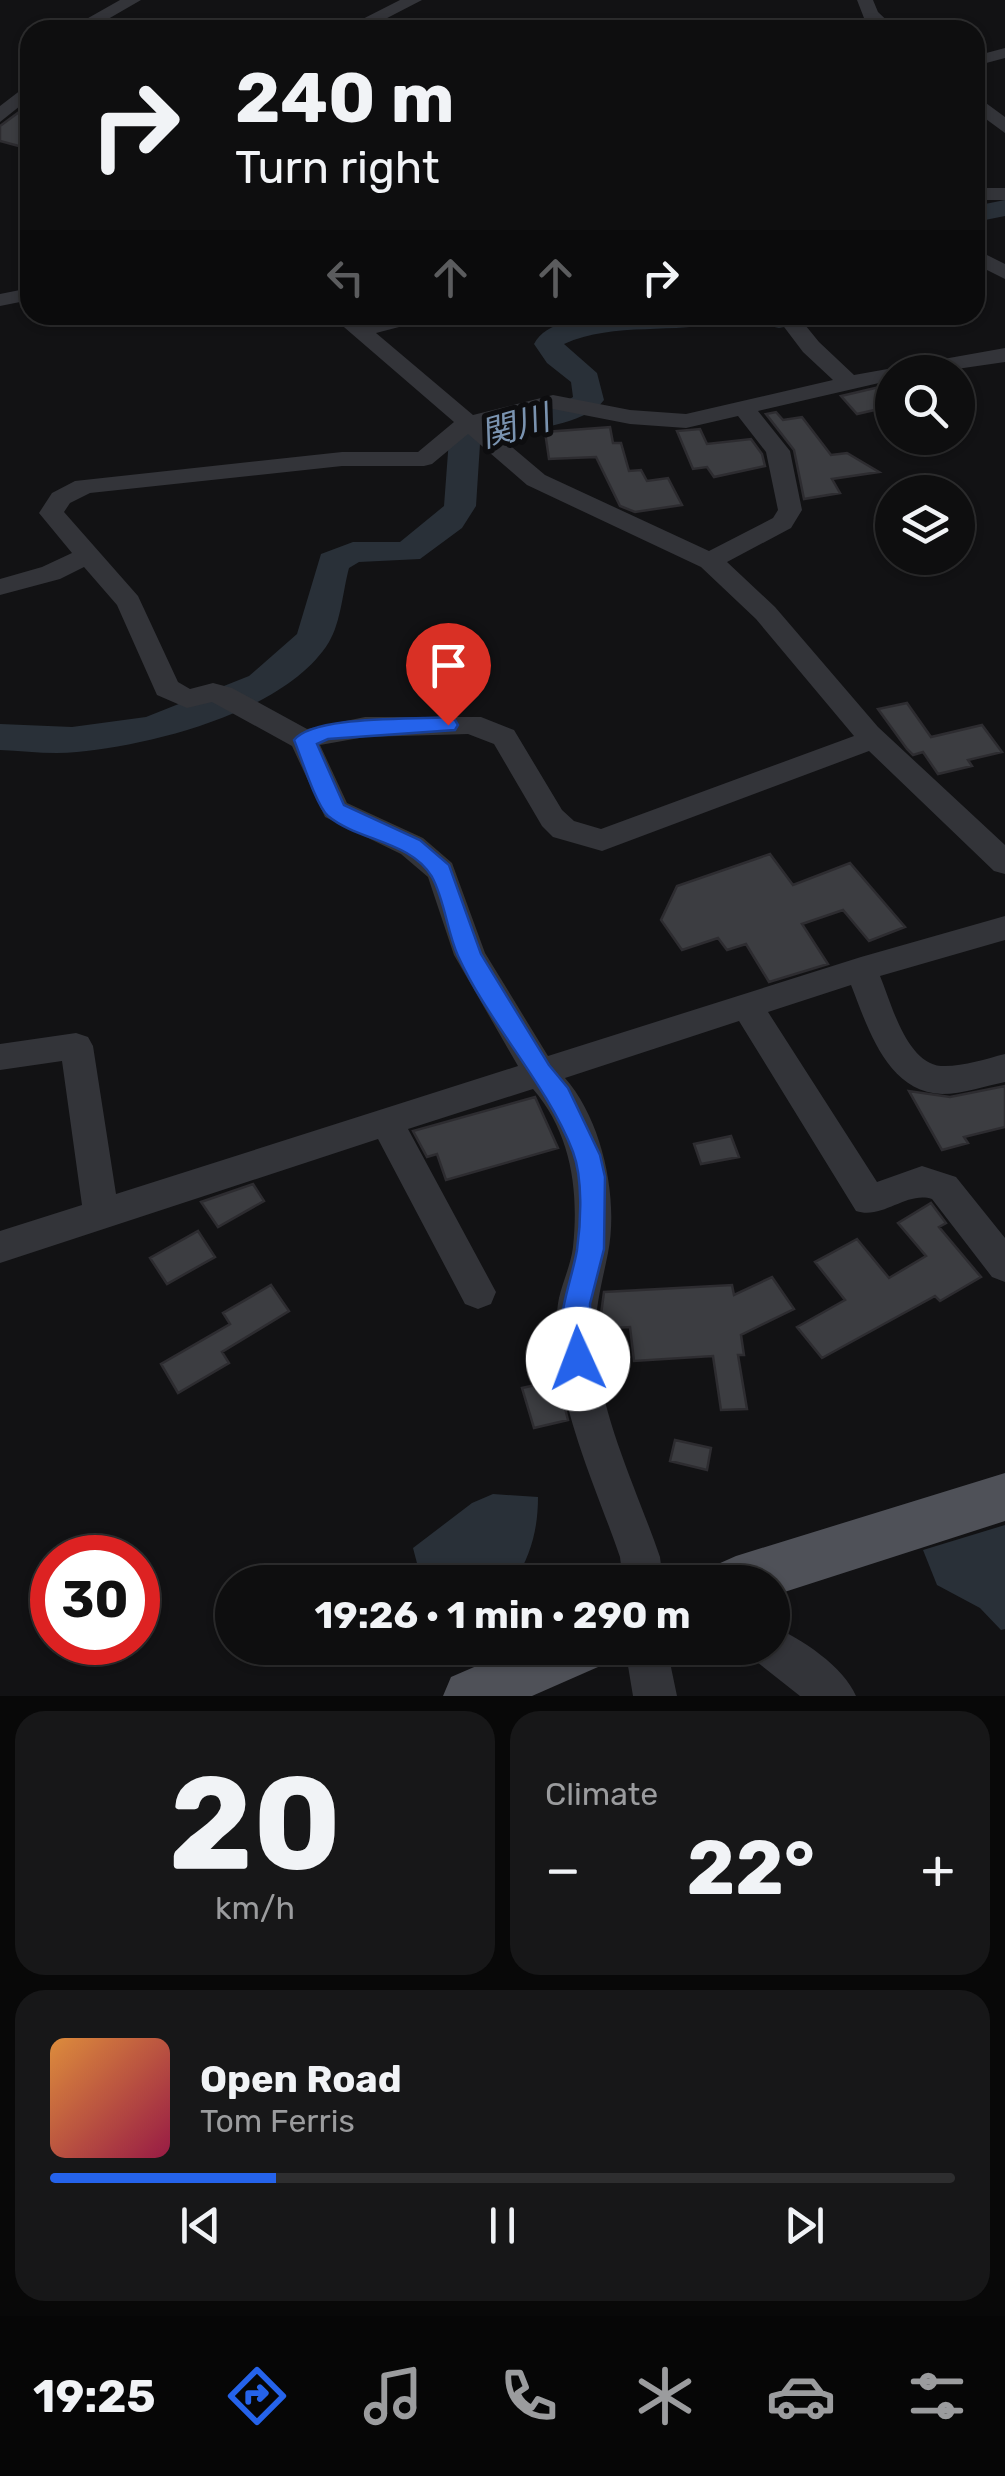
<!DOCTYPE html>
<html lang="en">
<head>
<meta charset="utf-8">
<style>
	body { margin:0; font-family:Rubik,"Noto Sans JP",sans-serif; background:#171718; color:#f1f3f6; height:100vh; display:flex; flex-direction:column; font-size:38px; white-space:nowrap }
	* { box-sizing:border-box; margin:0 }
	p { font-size:32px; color:#9b9c9e }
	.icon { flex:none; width:55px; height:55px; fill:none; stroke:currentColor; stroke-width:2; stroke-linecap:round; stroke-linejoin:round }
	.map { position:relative; height:1696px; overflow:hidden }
	.side { display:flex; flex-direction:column; gap:15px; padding:15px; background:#080808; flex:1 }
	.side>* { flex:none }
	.banner { position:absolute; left:20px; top:20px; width:965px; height:305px; border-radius:30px; box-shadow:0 2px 8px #0004,0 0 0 2px #2e2e2f; background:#0e0e0f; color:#f1f3f6; overflow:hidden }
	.fabs { position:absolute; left:875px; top:355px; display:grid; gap:20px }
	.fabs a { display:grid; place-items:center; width:100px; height:100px; border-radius:50%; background:#0e0e0f; box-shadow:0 2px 8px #0004,0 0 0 2px #2e2e2f; font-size:50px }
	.speed { position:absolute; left:30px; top:1535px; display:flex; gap:20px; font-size:50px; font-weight:700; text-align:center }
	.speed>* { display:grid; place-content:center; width:130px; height:130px; border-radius:50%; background:#0e0e0f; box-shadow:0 2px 8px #0004,0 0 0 2px #2e2e2f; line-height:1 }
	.speed .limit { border:15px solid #d22; background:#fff; color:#111 }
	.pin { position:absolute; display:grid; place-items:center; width:85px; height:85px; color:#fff; margin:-102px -42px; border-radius:50% 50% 50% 0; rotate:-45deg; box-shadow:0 0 10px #0007 }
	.pin .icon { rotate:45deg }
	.me { position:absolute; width:110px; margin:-55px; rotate:358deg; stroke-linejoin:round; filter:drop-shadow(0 0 8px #0008) }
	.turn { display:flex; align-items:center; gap:35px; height:210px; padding:0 50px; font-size:45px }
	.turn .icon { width:130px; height:130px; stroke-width:2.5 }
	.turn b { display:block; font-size:70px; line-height:85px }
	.lanes { display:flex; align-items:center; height:95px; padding:0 50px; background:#0003; justify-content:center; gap:50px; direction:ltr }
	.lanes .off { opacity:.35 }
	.big { font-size:75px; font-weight:700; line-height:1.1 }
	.side .card { flex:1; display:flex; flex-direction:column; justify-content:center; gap:15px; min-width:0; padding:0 35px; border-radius:30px; background:#171718 }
	.side .dial { align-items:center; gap:0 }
	.dial b { font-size:130px; line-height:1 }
	.song { display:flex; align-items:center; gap:30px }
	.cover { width:120px; height:120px; border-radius:15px; background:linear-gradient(135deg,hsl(30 70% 55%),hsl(340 70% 35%)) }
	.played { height:10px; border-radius:5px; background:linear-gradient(90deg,#2563eb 25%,#2e2e2f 25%) }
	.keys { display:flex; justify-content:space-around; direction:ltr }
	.heat { display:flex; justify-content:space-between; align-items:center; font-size:55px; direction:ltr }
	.side .tiles { flex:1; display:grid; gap:15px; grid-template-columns:1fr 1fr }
	.card:last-child { grid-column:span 2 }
	.trip { position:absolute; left:215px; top:1565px; width:575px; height:100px; border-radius:50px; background:#0e0e0f; box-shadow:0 2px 8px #0004,0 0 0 2px #2e2e2f; font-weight:700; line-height:100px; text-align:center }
	.tab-bar { display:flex; height:160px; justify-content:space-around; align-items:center; background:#060606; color:#9b9c9e }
	.tab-bar .icon { width:70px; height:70px }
	.tab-bar .selected { color:#2563eb }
	.tab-bar b { font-size:45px; color:#f1f3f6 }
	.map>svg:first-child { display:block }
	.water { fill:#293038 }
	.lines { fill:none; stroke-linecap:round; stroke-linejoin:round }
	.river { fill:#293038; fill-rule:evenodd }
	.building { fill:#3c3d41; stroke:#2d2c30; stroke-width:2.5 }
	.minor { fill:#333439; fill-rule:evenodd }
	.major { fill:#4f5158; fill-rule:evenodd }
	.route { fill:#2563eb; stroke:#184099; stroke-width:2.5 }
	.labels { text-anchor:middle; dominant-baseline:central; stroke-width:10; stroke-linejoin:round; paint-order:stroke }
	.water-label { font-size:35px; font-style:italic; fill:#7a93b0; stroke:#0d0d0f }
</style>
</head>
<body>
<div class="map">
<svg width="1005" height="1696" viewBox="0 0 1005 1696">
	<rect width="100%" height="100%" fill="#121214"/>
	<!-- water -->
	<path class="water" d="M493,1494L538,1497C538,1529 531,1555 514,1582H422L413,1548L472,1503Z
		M1005,1525V1629L1001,1630L980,1608L937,1585L923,1550Z"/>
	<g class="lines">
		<!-- river -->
		<path class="river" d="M1005,200V216L975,222V206Z
			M606,315H732L728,321C674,335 615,321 564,344L597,373L604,400C584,428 514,429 480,444L476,506L462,528L420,559L359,562L349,568C343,590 341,622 329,642C287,711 153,745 77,752C52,755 25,751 0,750V724L72,727L146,717L249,676L297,634L321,554L353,542H400L444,506L449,439C466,415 535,408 563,403L573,397L571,382L547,363L534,344C546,321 582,318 606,315Z
			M744,315H819L815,321L779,328L748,321Z"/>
	</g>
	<!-- building -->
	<path class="building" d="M30,104V149L0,141V126Z
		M892,384V406L857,414L841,396Z
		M776,412L783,420L802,417L831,455L847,453L879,472L832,479L840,493L804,499L794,450L766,414Z
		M610,427L613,443H621L629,471L641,470L647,481L668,478L682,505L635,512L620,506L596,457L549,459L545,432Z
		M700,429L707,444L751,439L762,454L765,466L714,477L707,467L693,469L677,431Z
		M907,703L931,737L982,725L1002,752L968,760L972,766L938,774L923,752L913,755L907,749L878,709Z
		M770,854L793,885L850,863L905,927L869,941L843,910L802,924L828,964L769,982L746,944L727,950L718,938L682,950L661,920L677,886Z
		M1005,1086V1127L964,1137L968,1143L942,1150L909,1091L950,1097Z
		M535,1097L558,1148L446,1180L437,1154L427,1157L413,1131Z
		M731,1136L739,1157L701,1164L694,1144Z
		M253,1184L264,1201L218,1227L201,1202Z
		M931,1203L946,1223L939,1227L981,1277L940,1301L935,1296L822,1358L797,1327L845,1300L815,1262L857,1239L889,1278L926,1256L898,1223Z
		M198,1231L215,1257L167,1284L150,1258Z
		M772,1277L794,1309L741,1335L744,1355H738L747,1409L721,1410L713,1356L634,1361L630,1327L599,1329L604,1292L732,1285L734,1295Z
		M271,1285L289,1311L222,1352L229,1363L178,1393L161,1364L230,1324L223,1313Z
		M558,1380L568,1420L534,1428L522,1388Z
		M675,1440L711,1448L707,1470L670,1461Z"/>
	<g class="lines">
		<!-- minor -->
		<path class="minor" d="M120,0H141L89,30H67Z
			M400,0H422L364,30H341Z
			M857,0H873L878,12L897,30H878L864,18Z
			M1005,48V58L975,66V56Z
			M30,83V98L0,122V106Z
			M975,95L1005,117V133L975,111Z
			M975,188H1005V200H975Z
			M975,249L1005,264V279L975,264Z
			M30,288V300L0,306V294Z
			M330,315H354L364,323L393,315H429L426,320L376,333L473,415L553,395L630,410L686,414L833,380L803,352L775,315H797L819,342L854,375L1005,348V362L936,372H892V380L758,411L790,451L802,510L791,528L727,562L775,607L878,727L1005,845V874L994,871L869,751L602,851L553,837L542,826L494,744L468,734L365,737L320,745L347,803L423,838L452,863L485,953L548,1056L861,957L1005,916V940L880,976C891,1002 906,1063 941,1066C962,1067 985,1059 1005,1054V1082C985,1086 963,1094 942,1094C887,1092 868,1028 851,985L768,1012L877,1182L922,1166L956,1177L1005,1238V1282L992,1277L932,1199C906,1191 883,1220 856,1211L739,1021L565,1078C602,1120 619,1198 608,1253C600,1293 592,1316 597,1359C605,1426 638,1493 660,1557L663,1582H623L620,1557C598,1493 567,1427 559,1360C557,1341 555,1316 559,1298C563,1281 571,1264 573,1247C579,1190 571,1133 533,1089L408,1129L496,1292L491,1304L478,1309L465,1304L378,1139L0,1263V1231L82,1205L62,1061L0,1070V1044L76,1033L88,1037L93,1046L116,1194L518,1066L454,955L428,877L401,854L325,817L292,746L212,702L187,708L157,695L117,605L84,567L60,579L0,595V579L42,567L72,553L39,513L52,493L75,481L342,452H418L454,422ZM553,409L630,424L686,428L738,416L766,452L778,510L773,518L709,551L545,475L486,425ZM468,434L527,485L701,567L756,619L854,736L601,829L574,821L562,810L514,730L481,717H365L307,729L232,688L213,683L190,689L178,682L138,596L64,512L70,503L90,493L342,466H424L432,464Z
			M772,1626C801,1638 844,1667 856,1696H800L757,1662L751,1648H772Z
			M625,1648H667L677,1696H633Z"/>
		<!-- major -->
		<path class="major" d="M1005,1473V1521L772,1596V1582H710L718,1564L736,1556Z
			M518,1648H606L598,1667L532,1696H443L451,1677Z"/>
	</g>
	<!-- route -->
	<path class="route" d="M448,717L455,720L458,725L455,730L328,739L317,744L344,805L420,840L449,865L481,954L549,1065L568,1088L600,1155L605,1177L604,1249L590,1304L592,1359L588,1368L578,1372L567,1368C550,1329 570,1289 577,1250C581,1222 583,1179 573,1152C547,1084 489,1024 458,956C447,932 445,901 432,877C411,841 358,841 328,816C316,805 301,757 294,740C314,715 413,720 448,717Z"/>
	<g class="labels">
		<!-- water labels -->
		<g class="water-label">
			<text transform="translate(515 426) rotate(-16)">関川</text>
		</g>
	</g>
</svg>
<div class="fabs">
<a><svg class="icon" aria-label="search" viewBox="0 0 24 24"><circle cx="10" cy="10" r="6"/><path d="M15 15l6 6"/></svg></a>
<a><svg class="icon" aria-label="layers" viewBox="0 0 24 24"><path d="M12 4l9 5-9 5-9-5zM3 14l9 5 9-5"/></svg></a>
</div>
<div class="speed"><div class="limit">30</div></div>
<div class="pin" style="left:448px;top:725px;background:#d93025"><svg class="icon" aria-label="arrive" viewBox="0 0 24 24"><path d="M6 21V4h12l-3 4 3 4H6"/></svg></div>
<svg class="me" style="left:578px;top:1359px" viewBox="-20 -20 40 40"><circle r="19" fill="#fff"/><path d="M0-13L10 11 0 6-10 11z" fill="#2563eb"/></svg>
<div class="trip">19:26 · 1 min · 290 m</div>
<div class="banner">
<div class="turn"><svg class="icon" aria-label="right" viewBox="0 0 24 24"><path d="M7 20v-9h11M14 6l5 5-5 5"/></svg><div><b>240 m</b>Turn right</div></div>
<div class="lanes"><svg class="icon off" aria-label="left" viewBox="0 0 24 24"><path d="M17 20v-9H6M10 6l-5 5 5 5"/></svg><svg class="icon off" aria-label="ahead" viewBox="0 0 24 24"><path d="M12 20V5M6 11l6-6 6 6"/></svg><svg class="icon off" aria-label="ahead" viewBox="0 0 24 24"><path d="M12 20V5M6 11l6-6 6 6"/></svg><svg class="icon" aria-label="right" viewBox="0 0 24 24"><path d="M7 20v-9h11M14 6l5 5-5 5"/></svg></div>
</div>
</div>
<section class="side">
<div class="tiles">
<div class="card dial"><b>20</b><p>km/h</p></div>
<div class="card"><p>Climate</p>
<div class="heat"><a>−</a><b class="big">22°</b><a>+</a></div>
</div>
<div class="card">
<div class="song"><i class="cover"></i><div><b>Open Road</b><p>Tom Ferris</p></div></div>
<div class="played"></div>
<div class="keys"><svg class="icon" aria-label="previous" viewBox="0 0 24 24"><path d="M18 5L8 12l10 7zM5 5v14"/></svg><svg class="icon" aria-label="pause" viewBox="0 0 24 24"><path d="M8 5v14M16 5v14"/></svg><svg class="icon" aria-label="next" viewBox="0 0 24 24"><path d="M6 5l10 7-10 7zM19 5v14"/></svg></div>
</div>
</div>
</section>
<nav class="tab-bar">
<b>19:25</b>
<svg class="icon selected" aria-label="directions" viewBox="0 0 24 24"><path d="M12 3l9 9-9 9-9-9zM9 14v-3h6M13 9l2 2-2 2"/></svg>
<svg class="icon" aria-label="music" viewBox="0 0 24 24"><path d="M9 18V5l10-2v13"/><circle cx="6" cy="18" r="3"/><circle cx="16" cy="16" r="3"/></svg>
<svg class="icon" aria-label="phone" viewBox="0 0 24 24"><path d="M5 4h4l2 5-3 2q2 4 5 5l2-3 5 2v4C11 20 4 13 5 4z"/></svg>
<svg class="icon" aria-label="climate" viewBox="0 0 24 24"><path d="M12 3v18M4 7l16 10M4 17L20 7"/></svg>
<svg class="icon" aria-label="car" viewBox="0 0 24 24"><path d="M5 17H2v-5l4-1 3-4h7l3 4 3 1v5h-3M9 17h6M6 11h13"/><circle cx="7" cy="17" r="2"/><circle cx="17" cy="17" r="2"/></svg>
<svg class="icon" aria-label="filters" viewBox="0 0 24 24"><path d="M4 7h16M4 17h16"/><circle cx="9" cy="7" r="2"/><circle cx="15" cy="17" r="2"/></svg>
</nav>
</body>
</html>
